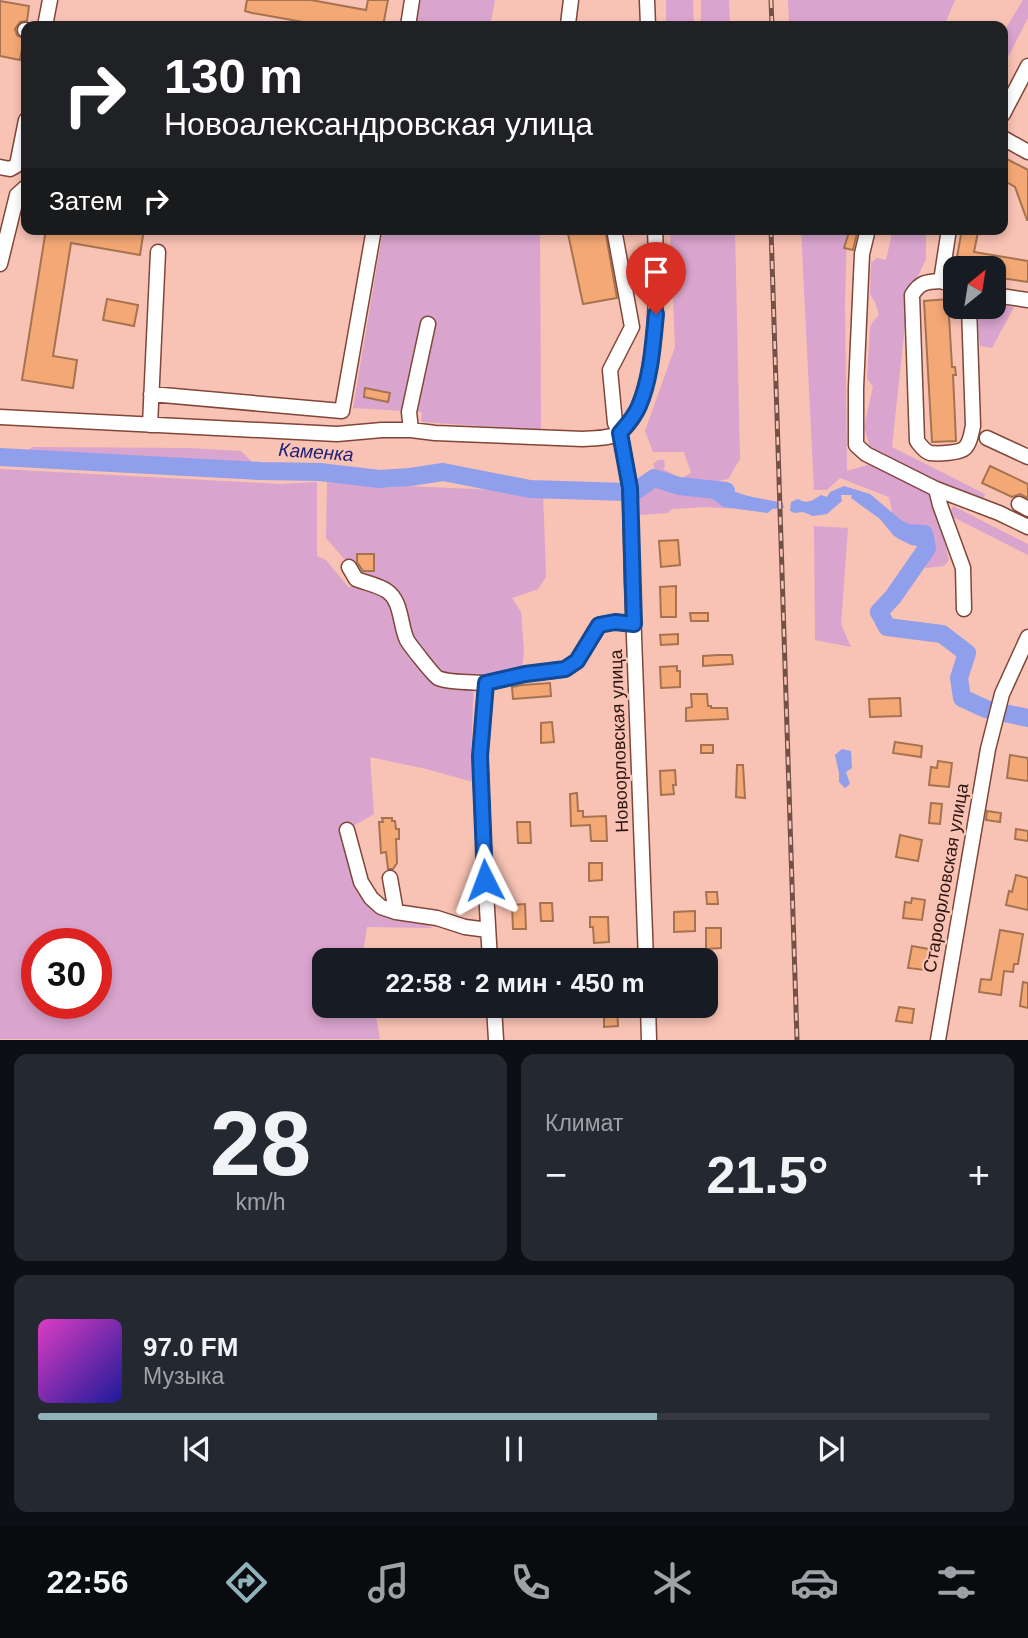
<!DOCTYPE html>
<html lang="ru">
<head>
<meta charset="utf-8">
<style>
	body { margin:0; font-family:Helvetica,sans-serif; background:#242831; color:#f1f3f6; height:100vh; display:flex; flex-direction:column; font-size:26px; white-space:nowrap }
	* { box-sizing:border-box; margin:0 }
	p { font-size:23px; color:#9ea1a6 }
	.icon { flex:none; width:38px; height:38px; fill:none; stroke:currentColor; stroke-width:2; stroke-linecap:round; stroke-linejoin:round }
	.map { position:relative; height:1040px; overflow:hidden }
	.panel { display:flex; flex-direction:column; gap:14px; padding:14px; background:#0d0f14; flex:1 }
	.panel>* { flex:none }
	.top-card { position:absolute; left:21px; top:21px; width:987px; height:214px; border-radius:14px; box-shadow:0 4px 10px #0003; background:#202124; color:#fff; overflow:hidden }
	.needle { width:46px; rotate:30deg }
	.fabs { position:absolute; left:943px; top:256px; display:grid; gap:14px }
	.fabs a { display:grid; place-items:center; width:63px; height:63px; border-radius:14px; background:#171b24; box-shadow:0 4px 10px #0003; font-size:35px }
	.speed { position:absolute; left:21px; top:928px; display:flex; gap:14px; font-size:35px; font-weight:700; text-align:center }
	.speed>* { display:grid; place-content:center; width:91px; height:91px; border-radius:50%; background:#171b24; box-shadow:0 4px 10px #0003; line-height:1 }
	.speed .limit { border:10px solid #d22; background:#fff; color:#111 }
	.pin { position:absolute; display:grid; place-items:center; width:60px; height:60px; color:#fff; margin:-72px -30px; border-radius:50% 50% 50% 0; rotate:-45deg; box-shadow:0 0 7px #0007 }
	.pin .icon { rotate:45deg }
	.me { position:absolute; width:77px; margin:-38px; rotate:357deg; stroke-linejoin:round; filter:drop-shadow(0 0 5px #0008) }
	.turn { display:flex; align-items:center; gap:24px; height:147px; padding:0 28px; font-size:32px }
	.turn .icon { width:91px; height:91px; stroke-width:2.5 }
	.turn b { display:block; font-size:49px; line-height:60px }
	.then { display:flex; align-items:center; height:66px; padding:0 28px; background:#0003; gap:14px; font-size:26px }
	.big { font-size:52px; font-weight:600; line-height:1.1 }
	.panel .widget { flex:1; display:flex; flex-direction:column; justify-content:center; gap:10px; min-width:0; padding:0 24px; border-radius:14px; background:#242831 }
	.panel .dial { align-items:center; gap:0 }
	.dial b { font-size:91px; line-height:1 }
	.song { display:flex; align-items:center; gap:21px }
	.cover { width:84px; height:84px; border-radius:10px; background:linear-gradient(135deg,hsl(310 70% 55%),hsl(240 70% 35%)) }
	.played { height:7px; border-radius:4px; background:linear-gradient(90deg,#90b2ba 65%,#363941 65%) }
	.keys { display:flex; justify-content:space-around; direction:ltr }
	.heat { display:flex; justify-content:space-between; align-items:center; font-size:38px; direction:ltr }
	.panel .tiles { flex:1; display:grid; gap:14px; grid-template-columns:1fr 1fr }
	.widget:last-child { grid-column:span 2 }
	.trip { position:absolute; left:312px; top:948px; width:406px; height:70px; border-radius:14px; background:#171b24; box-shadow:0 4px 10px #0003; font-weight:600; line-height:70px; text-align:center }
	.tab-bar { display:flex; height:112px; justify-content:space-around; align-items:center; background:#090b0e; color:#9ea1a6 }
	.tab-bar .icon { width:49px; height:49px }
	.tab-bar .active { color:#90b2ba }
	.tab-bar b { font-size:32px; color:#f1f3f6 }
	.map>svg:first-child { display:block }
	.green { fill:#d9a4cd; fill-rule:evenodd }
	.water { fill:#909feb }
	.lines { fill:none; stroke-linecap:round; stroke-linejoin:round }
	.river { stroke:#909feb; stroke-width:18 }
	.building { fill:#f4a875; stroke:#a67350; stroke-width:2 }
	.minor-casing { stroke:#804739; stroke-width:17 }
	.minor { stroke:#fff; stroke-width:14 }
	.rail-casing { stroke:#725148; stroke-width:5 }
	.rail { stroke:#f8c2b4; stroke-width:2.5; stroke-dasharray:8; stroke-linecap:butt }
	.route-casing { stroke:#114b97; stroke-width:18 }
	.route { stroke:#1a73e8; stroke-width:12 }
	.labels { text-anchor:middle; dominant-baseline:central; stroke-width:5; stroke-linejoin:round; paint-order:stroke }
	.street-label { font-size:18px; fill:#2c150f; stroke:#f8c2b4 }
	.water-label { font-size:19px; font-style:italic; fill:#202177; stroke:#f8c2b4 }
</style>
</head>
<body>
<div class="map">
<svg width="1028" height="1040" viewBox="0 0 1028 1040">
	<rect width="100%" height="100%" fill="#f8c2b4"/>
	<!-- green -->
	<path class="green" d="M420,0H495L490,26H415Z
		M666,0H693L694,26H666Z
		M701,0H729L730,26H701Z
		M788,0H955L944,26H789Z
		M1023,0H1028V18L1003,67V33Z
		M383,229H540L541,430L421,422L422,412L353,408Z
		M670,229H735L740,459L728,479L704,484L701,490L723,507L735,509L706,507L672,509L668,513L640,515C639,503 637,494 647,486L644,474L655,469L653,464L658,460H664L665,466L663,469L673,474L678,480L691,473L684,452H653L645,431L675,347Z
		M801,229H847L845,305L847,471L870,464L932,493L949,560L944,566L926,568L914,539L894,520L889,497L840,478L827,490H814Z
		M893,229H926V259L908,297L892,447L985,494L983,500L978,502L870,447L864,427L873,386L867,379L870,328L872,323L879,315L875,302L870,294L871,263L877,258L886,260Z
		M994,304L1014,307L992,348L980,346L975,306H994Z
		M32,447L188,448L241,451L261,471L19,458Z
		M0,469L281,484L317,482V556L326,560L349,588L359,576L326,538L327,482L387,488L404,486L543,492L546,577L538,589L512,598L521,612L524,651L522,669L500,675H474L471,756L473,782L426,769L370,757L374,814L353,826L361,892L433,928L367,927L364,947L367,961H324V1006H374L380,1039H0ZM37,943H96V1003H37Z
		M953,506L1028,544V555L949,515Z
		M814,526L848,528L841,624L851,647L815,640Z"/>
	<!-- water -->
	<path class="water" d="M711,484L748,496L783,503L784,508L772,509L768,513L723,507L701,490Z
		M844,486L870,494L901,520L924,534L927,548L911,545L894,536L880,519L851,498L852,495H841L842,501L827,514L813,516L803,512L795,513L790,511L791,502L798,499C807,505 813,500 821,495L827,497L830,492Z
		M842,749L851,751L852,768L846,772L850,784L845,788L839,782V773L835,755Z"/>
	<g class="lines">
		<!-- river -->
		<path class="river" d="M0,457L261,471L320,472L379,479L410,477L443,472L530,489L627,492
			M634,492L654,478L679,486L726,491
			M903,531L907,533L924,534L927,548L893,597L879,612L887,627L942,634L967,653L959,678L962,698L986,709L1028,718"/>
	</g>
	<!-- building -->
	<path class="building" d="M247,0H311L366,10L368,0H388L383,26H325L252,13L245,11Z
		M0,1L29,6L27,21L20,22L15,29L17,35L24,39L20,60L0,56Z
		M1003,159H1007L1028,170V220H1027L1015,187L1003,180Z
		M46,229H144L140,255L71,243L53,356L77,360L73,388L22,380Z
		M567,229H605L617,298L583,304Z
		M850,229H858L853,250L844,248Z
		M962,229L978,232L974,252L1028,261V282L994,277V268L960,267L961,257H957Z
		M107,299L138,305L134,326L103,320Z
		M948,299L952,367H955L956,375H953L956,441L932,442L924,301Z
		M365,388L390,393L388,402L364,397Z
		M990,466L1028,484V498L1020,494L1012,497L982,483Z
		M678,540L680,565L661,567L659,541Z
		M357,554H374V571H363L357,562Z
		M676,586V617H661L660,587Z
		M690,613H708V621H691Z
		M678,634V644L661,645L660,635Z
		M718,655H732L733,664L703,666V656Z
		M677,666V671H680V687L661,688L660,667Z
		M550,683L551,696L513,699L512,687L522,685Z
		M691,694H707L708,706H711V708H727L728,719L686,721V708L692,707Z
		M900,698L901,716L870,717L869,699Z
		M552,722L554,742L541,743V723Z
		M895,742L922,746L921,757L893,753Z
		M701,745H713V753H701Z
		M1010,755L1028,758V781L1007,778Z
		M938,761L952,763L949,787L929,785L931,767L937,768Z
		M737,765H743L745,798L736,797Z
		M675,770L676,785H673L674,794L661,795L660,771Z
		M577,793L578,811H583V817L606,816L607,841H591L590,825L571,826L570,794Z
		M931,803L942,804L940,824L929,823Z
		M987,811L1001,813L1000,822L986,820Z
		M382,818H392V821H395L396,829H399V839H396L397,863L393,869H388L386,852L381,853L379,822H383Z
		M517,822H530L531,843H518Z
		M1016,829L1028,831V841L1015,839Z
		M900,835L922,840L918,861L896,857Z
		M589,863H602V880L589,881Z
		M1016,875L1028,878V910L1006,905L1009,891L1012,892Z
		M706,892H717L718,904H707Z
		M912,898L925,900L922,920L903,918L905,902L911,903Z
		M540,903H552L553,921H541Z
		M525,904L526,929H513L512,905Z
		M695,911V931L674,932V912Z
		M590,917H608L609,942L594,943L593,927H590Z
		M706,928H721V948L706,949Z
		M1000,930L1023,934L1018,964H1014L1013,972L1004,971L1001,995L979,992L981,979L991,980Z
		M912,946L929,949L925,970L908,968Z
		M453,949H463V961H453Z
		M700,949V960H681L680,950Z
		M549,953H561L562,961H549Z
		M1023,982L1028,983V1008L1020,1006Z
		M604,1006H617L618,1026L604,1027Z
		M899,1007L914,1009L912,1023L896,1021Z"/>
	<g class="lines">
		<defs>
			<path id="minor" d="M647,0L648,26
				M568,24L571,0
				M45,26L50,0
				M408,26L412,0
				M25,30H26
				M1003,114L1028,66
				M1003,138L1028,152
				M0,167L10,169L17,165L26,120
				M614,229L632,327L610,370L615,423L620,433L630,488L632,582L646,961
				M868,229L862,254L856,388V445L866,454L936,489L999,513L1028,527
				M949,229L941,281L956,286
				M0,264L17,195L26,187
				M941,281C926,282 920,282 912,295L917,441C921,446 924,451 930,453C938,454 960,453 965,448C971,442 971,433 973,426L969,306
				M994,295L1028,300
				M151,394L342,411L374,229
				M0,417L337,434L382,430H411L435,433L583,439C594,438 611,439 620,432C661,404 657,275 655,229
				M150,425L158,252
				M411,430L409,412L428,324
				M987,438L1028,457
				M936,489L940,505L963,568L964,609
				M1019,504L1028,509
				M349,567L356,579C366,583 378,585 387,591C402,601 400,626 407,640C409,644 434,676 438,678C449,683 473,682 486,683
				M347,830L361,882L371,898L381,907L396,912L437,918L465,927L488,930
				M390,878L396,912
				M490,961L484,855L480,756L486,683L525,674L566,669L577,661L599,625L615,622L634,624
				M494,1006L496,1040
				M648,1006L649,1040
				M938,1040L988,749L1002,694L1028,637"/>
		</defs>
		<!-- minor casing -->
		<use href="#minor" class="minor-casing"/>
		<!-- minor -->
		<use href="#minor" class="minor"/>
		<defs>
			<path id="rail" d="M771,0L772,26
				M771,229L797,1040"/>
		</defs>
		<!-- rail casing -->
		<use href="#rail" class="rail-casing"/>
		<!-- rail -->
		<use href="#rail" class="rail"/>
	</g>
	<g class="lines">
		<defs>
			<path id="route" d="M485,880L480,756L486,683L525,674L565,669L577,661L599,625L615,622L634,624L630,488L620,433C627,425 635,416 639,406C651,378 653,344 656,314"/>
		</defs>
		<!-- route casing -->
		<use href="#route" class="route-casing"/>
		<!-- route -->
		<use href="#route" class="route"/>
	</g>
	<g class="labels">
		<!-- street labels -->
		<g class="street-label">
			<text transform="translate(619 741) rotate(-92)">Новоорловская улица</text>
			<text transform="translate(946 878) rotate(-80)">Староорловская улица</text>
		</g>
		<!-- water labels -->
		<g class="water-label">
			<text transform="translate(316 452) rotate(4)">Каменка</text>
		</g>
	</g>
</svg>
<div class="fabs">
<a><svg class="needle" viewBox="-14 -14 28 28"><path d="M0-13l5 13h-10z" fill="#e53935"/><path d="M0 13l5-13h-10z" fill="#9ea1a6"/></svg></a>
</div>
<div class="speed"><div class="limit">30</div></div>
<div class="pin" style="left:656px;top:314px;background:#d93025"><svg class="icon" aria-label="arrive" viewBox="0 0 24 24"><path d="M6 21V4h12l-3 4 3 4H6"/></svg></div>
<svg class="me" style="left:485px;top:880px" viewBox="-20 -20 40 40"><path d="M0-17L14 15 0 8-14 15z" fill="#1a73e8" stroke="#fff" stroke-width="4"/></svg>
<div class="trip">22:58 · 2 мин · 450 m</div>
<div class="top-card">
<div class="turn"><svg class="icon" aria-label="right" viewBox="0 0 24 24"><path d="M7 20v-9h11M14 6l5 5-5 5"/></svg><div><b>130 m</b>Новоалександровская улица</div></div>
<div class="then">Затем<svg class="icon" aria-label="right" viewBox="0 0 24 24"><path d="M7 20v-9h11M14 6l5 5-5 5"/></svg></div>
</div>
</div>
<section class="panel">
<div class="tiles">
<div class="widget dial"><b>28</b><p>km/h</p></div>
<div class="widget"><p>Климат</p>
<div class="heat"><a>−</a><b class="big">21.5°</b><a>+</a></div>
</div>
<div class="widget">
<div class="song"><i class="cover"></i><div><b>97.0 FM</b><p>Музыка</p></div></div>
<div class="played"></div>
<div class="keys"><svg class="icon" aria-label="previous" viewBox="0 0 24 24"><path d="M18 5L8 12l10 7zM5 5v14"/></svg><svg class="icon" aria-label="pause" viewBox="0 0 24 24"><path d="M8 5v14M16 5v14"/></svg><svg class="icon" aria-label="next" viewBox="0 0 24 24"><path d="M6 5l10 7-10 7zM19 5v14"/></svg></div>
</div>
</div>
</section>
<nav class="tab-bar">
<b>22:56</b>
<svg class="icon active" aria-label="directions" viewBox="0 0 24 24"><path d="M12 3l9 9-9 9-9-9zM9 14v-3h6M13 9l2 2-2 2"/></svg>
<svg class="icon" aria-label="music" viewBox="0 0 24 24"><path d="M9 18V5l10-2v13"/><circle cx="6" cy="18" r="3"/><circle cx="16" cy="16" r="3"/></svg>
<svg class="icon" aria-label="phone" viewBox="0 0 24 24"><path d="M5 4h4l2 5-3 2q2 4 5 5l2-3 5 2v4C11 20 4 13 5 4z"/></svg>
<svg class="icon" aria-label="climate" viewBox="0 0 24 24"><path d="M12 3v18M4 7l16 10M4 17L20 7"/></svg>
<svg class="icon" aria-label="car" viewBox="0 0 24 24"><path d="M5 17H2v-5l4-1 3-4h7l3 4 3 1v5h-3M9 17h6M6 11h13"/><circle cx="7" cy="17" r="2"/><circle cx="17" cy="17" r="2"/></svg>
<svg class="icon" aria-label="filters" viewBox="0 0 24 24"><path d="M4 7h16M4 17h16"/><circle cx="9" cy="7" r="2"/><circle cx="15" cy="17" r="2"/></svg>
</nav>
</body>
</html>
